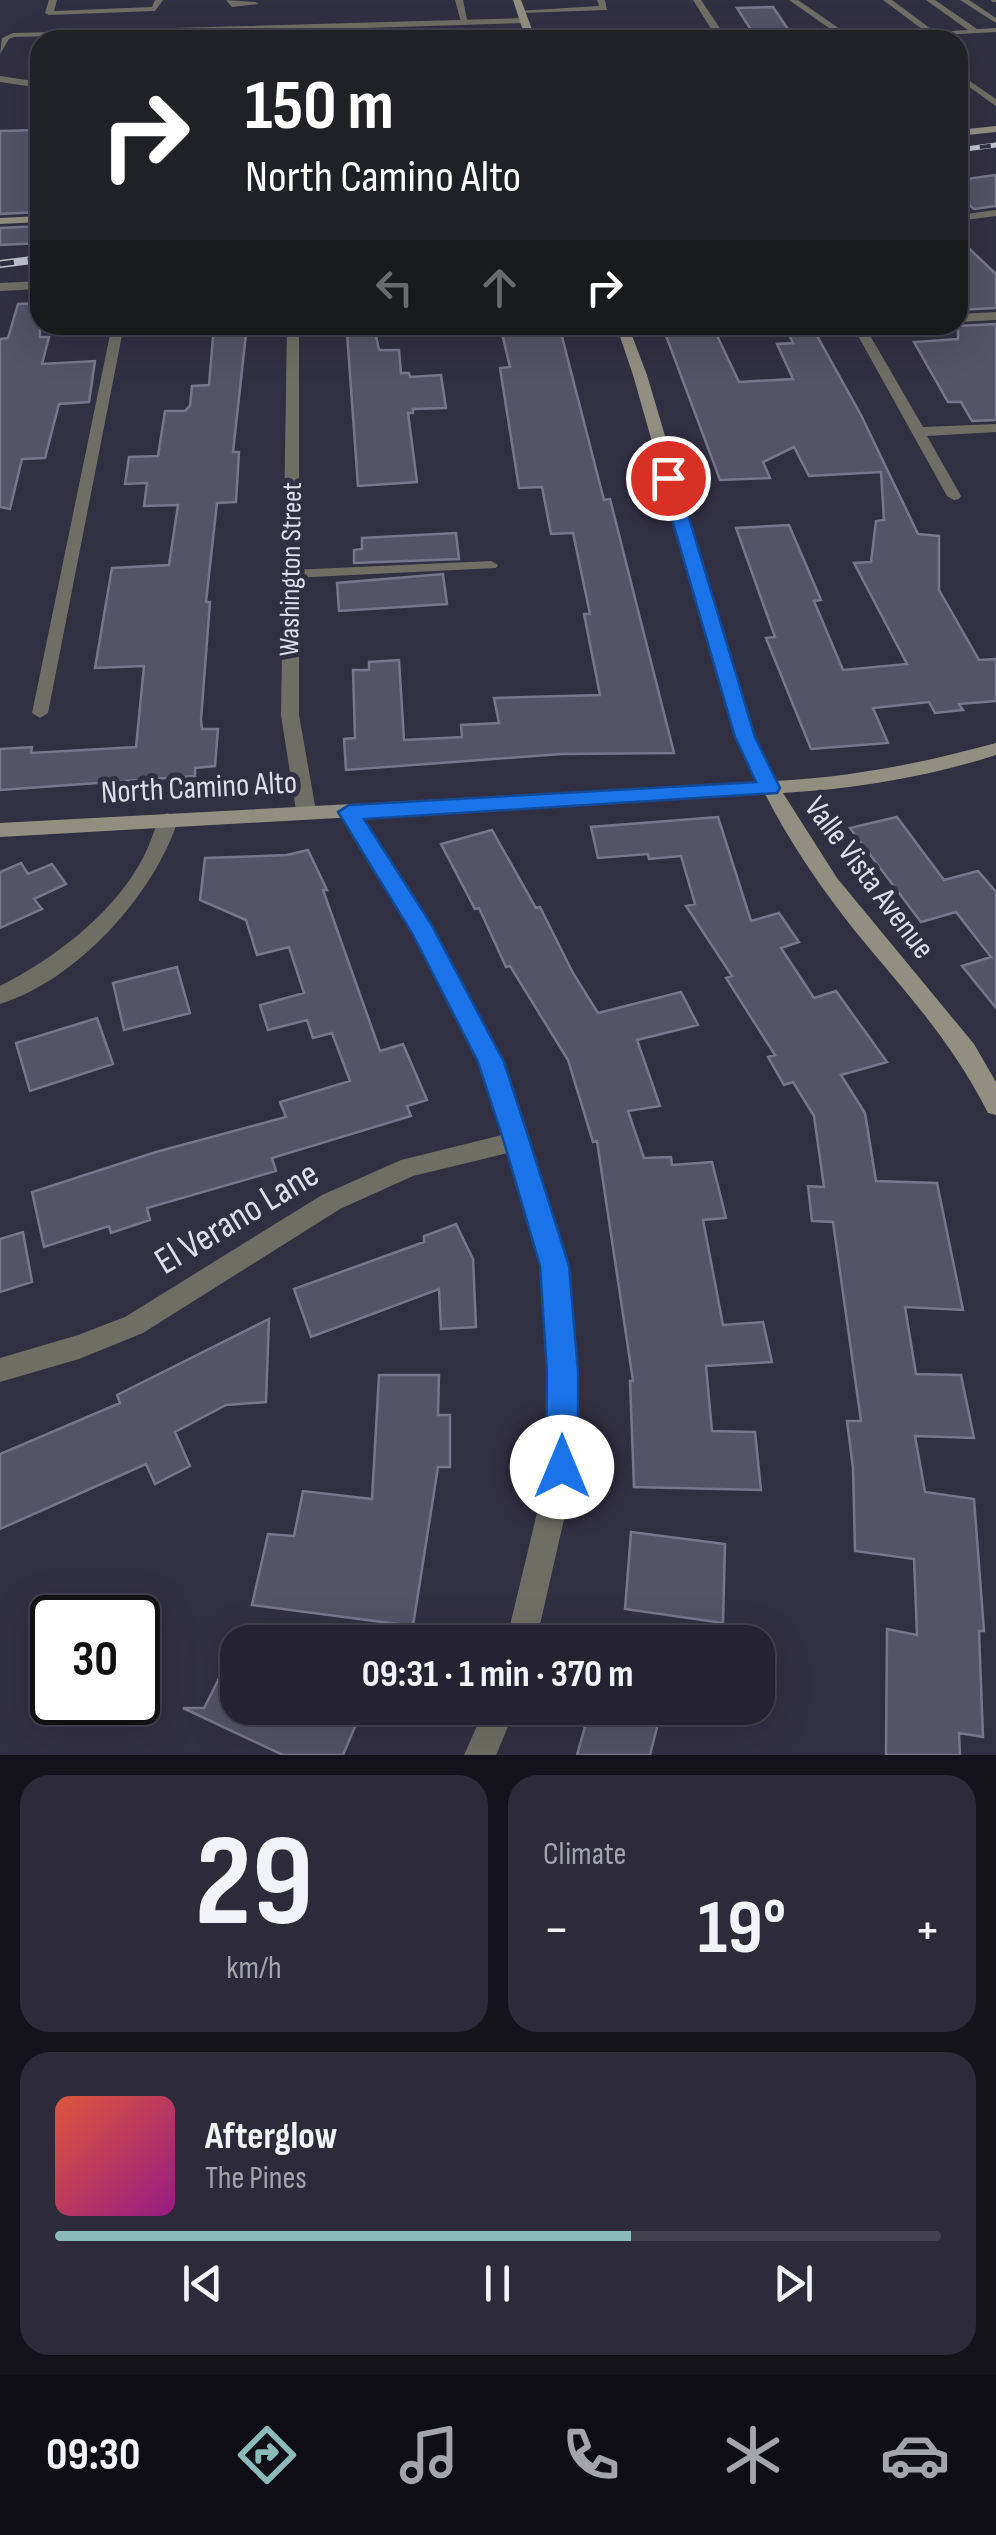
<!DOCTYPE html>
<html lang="en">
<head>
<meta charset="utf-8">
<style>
	body { margin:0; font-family:"Sofia Sans Condensed",sans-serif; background:#2d2b3a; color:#f1f3f6; height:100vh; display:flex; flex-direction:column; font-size:38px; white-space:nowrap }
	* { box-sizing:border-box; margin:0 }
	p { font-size:32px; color:#a3a4ac }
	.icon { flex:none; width:55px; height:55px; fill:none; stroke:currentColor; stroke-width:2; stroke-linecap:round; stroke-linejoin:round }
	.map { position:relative; height:1755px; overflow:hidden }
	.details { display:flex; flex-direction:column; gap:20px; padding:20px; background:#14131c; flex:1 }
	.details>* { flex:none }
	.banner { position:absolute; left:30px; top:30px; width:938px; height:305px; border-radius:30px; box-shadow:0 10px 40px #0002,0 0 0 2px #42404d; background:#202124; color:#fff; overflow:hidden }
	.speed { position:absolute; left:30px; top:1595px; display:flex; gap:20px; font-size:50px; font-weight:700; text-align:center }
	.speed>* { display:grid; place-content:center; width:130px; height:130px; border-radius:50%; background:#252332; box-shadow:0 10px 40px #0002,0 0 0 2px #42404d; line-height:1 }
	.speed .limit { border:5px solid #111; border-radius:15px; background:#fff; color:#111 }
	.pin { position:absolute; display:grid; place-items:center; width:85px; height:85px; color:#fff; margin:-42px; border:5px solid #fff; border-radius:50%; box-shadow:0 2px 10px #0007 }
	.me { position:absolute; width:110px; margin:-55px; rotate:0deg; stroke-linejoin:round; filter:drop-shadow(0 0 8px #0008) }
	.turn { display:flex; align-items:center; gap:35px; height:210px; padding:0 50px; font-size:45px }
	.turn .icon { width:130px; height:130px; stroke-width:2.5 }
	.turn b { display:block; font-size:70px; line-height:85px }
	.lanes { display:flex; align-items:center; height:95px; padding:0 50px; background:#0003; justify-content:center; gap:50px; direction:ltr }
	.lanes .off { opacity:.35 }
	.big { font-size:75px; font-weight:700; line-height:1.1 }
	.details .card { flex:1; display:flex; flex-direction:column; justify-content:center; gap:15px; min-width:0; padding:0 35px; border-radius:30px; background:#2d2b3a }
	.details .dial { align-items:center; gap:0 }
	.dial b { font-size:130px; line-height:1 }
	.song { display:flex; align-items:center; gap:30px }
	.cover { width:120px; height:120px; border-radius:15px; background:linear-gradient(135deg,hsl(10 70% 55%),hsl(310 70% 35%)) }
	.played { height:10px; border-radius:5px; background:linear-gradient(90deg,#8bbbb9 65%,#42404d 65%) }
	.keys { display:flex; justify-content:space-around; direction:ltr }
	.heat { display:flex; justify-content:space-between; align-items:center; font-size:55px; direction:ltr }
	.details .tiles { flex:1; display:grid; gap:20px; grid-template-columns:1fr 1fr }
	.card:last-child { grid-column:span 2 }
	.trip { position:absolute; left:220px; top:1625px; width:555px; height:100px; border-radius:30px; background:#252332; box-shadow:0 10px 40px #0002,0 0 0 2px #42404d; font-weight:700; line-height:100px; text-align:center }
	.tab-bar { display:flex; height:160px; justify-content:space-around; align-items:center; background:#0f0e14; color:#a3a4ac }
	.tab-bar .icon { width:70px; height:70px }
	.tab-bar .active { color:#8bbbb9 }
	.tab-bar b { font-size:45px; color:#f1f3f6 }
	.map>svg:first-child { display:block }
	.building { fill:#545367; stroke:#78768c; stroke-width:2.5 }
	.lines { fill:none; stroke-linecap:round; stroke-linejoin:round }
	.lane { fill:#6f6e64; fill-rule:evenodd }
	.street { fill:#6f6e64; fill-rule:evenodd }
	.secondary { fill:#918f80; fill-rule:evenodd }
	.rail-far1-casing { stroke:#c3c3d0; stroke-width:5 }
	.rail-casing { stroke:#c3c3d0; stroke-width:8 }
	.rail-far1 { stroke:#312f42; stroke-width:4; stroke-dasharray:11; stroke-linecap:butt }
	.rail { stroke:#312f42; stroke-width:5; stroke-dasharray:14; stroke-linecap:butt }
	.route { fill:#1a73e8; stroke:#114b97; stroke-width:2.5 }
	.labels { text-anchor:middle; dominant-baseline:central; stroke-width:10; stroke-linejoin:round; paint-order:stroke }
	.far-street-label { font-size:28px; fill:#dedeea; stroke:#312f42 }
	.street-label { font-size:32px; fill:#dedeea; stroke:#312f42 }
	.near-street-label { font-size:38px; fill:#dedeea; stroke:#312f42 }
</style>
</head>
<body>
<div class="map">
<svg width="996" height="1755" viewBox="0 0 996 1755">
	<rect width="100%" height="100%" fill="#312f42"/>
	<!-- building -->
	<path class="building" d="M773,7L790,32L753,33L737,8Z
		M40,130V212L0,214V131Z
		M996,175V206L974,209L958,196V180Z
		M40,226V243L0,245V228Z
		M958,238L996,274V308L958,310Z
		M40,303V337H49L42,364L95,361L89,402L59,404L45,458L22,459L10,509L0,507V339L8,338L18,304Z
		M996,324V420L972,421L961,402H948L914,342L958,339V326Z
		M214,325H247L233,452H239L236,502L217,503L206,602H210L201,720L202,729H218L215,766L195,768V776L0,790V749L32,747L31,753L136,747L144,666L95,668L112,568L169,565L178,505L144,506L147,483L125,484L129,457L158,456L165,411H185L190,406L192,386L209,385Z
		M500,325H559L604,500L610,499L674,753L562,754L346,770L344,739L355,738L353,670H369V662L399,660L404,740L462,737L461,725L499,723L494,698L600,695L584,614H590L573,533L551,534L542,487L519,488L500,368L510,367Z
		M662,325H712L739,382L793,379L777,344L793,343L784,325H811L861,415L918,534L939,536V590L979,660L996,659V701L959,704L963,710L935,713L929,702L873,708L888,743L811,749L766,638L775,637L736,528L789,525L821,600L814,601L843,670L907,664L854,563L871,562L876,521L884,520L881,472L809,476L794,447L763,462L770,478L720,480Z
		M375,331L379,350H399L401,373H409L410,377L441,375L446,408L413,409V413H408L417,482L358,486L347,333Z
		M456,533L459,559L354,563V550L362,549V538Z
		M443,574L447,604L339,611L337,583Z
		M718,817L751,921L779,913L799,942L781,948L814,998L836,991L887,1062L841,1075L865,1113L876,1181L937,1183L963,1310L905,1307L916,1374L961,1375L974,1438L915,1436L925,1492L974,1499L984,1631H979L983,1737L959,1733L960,1755H886L887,1629L917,1635L914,1559L855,1551L853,1468L847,1421H861L833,1222L812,1221L808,1186L824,1187L814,1116L793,1082L784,1085L768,1057L775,1055L726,978L732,976L686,906L695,904L681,856L649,859L648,854L598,858L591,827Z
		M897,817L944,880L978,871L996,892V1008L962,966L991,957L956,912L921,922L850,828Z
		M492,830L536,908L540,907L573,973L598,1013L681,992L698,1025L637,1040L660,1106L628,1111L644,1158L671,1157L672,1165L712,1162L726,1218L703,1220L723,1325L763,1322L772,1362L706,1366L712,1431L755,1432L761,1490L634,1487L630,1381H633L597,1141L593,1142L568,1060L510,966L506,967L479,908L475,909L441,844Z
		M308,850L327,890H323L380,1051L403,1044L427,1100L407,1106L411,1116L272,1158L276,1171L147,1208L150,1220L111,1233L109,1226L44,1247L32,1192L156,1152L286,1117L280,1102L350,1081L332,1033L313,1038L307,1020L268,1030L260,1005L304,993L289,947L257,955L246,920L200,900L205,858L287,855Z
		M21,863L28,874L52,864L66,884L34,899L42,909L0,928V872Z
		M177,967L190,1013L124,1030L113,983Z
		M97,1018L113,1064L30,1091L16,1043Z
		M456,1224L473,1259L476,1327L441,1329L439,1289L311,1337L294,1289L424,1242V1236Z
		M23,1232L32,1282L0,1292V1239Z
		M269,1319L266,1402L226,1405L175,1432L190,1466L155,1484L146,1464L0,1529V1454L120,1403L117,1395Z
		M379,1375H439L438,1415H450V1467H438L413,1626L252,1605L268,1534L294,1536L303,1491L372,1499Z
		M631,1532L725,1544L723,1623L625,1609Z
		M238,1641V1708H363L343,1755H283L183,1708H204Z
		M615,1708H662L650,1755H577L590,1709L612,1718Z"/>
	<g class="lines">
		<!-- lane -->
		<path class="lane" d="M49,0H57L54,11L152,7L155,0H163L155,11L49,15L45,13Z
			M226,0L255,2L259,4L232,7Z
			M455,0H463L468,24L461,22Z
			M597,0H605L607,10L521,13L517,11L599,6Z
			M789,0H798L853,38L926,32L883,0H892L935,32L968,30L926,0H935L977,29L996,28V32L846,40Z
			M960,0H969L996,18V23Z
			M991,0H996V2H992Z
			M318,25L322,27V40H314V27Z
			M173,29L176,33L14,37L9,39L0,54L2,38L13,33Z
			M958,73L996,99V106L958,79Z
			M0,76L40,82V88L0,82Z
			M112,325H124L48,713L40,718L32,713Z
			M491,561L498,565L496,568L291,578L284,574L291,570Z"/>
		<!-- street -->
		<path class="street" d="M693,0H701L728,40H718Z
			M524,18L527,23L177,34L175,40H165L173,28Z
			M996,210V216L958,221V215Z
			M40,281V289L0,291V283Z
			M996,312V320L958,322V314Z
			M287,325H299V715L316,811L306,817L296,811L281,715Z
			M852,325H864L923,427L996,424V432L927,436L961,496L959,499L954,500L947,496Z
			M349,806L356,807L429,925L502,1062L568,1266L575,1372L576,1467L536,1642H506L548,1467L549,1372L542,1266L508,1153L413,1176L340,1209L143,1333L79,1359L0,1382V1358L78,1335L125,1317L322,1195L401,1160L502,1135L480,1062L413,932L339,812Z
			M168,813L178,820C154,895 77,980 0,1004V986C53,959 109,917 139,865C149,849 153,832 161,815Z
			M485,1708H516L496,1755H464Z"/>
		<!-- secondary -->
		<path class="secondary" d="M513,0H521L536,40H526Z
			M996,126V132L958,136V130Z
			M40,216V222L0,224V218Z
			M616,325H628L647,375L754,737L776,781C852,777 923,763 996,743V755C927,777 855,789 783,793L837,878L974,1044L996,1082V1115L988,1113C951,1040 906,993 855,931C821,888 790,843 765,794L0,837V823L758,782L736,737L633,375Z"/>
		<defs>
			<path id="rail-far1" d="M958,150L996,145"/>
			<path id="rail" d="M0,264L40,259"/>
		</defs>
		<!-- rail-far1 casing -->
		<use href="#rail-far1" class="rail-far1-casing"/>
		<!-- rail casing -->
		<use href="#rail" class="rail-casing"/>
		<!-- rail-far1 -->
		<use href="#rail-far1" class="rail-far1"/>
		<!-- rail -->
		<use href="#rail" class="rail"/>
	</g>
	<!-- route -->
	<path class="route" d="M668,472L677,478L755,737L780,788L777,793L364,819L431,924L504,1062L530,1142L569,1266L578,1372V1467L573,1478L562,1482L551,1478L546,1467L547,1372L540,1266L504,1142L478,1062L412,933L338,812L349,805L756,782L735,737L660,478Z"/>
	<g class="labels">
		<!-- far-street labels -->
		<g class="far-street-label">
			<text transform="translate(291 569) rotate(-89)">Washington Street</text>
		</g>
		<!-- street labels -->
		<g class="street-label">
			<text transform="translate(199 788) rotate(-3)">North Camino Alto</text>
			<text transform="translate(869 878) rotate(53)">Valle Vista Avenue</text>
		</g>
		<!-- near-street labels -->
		<g class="near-street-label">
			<text transform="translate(237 1218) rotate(-31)">El Verano Lane</text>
		</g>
	</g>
</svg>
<div class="speed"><div class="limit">30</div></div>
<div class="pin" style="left:668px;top:478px;background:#d93025"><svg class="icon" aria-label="arrive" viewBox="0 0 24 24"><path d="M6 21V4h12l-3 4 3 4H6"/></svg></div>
<svg class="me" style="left:562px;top:1467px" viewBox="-20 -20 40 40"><circle r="19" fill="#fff"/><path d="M0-13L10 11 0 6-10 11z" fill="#1a73e8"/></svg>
<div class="trip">09:31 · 1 min · 370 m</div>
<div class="banner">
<div class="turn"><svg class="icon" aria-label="right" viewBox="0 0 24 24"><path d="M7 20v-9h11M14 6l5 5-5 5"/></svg><div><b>150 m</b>North Camino Alto</div></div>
<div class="lanes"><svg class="icon off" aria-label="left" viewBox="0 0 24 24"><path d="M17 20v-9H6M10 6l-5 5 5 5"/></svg><svg class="icon off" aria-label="ahead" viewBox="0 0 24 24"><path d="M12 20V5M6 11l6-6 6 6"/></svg><svg class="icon" aria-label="right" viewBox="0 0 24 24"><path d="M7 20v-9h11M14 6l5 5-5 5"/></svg></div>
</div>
</div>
<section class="details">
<div class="tiles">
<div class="card dial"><b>29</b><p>km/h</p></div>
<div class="card"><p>Climate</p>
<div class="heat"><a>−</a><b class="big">19°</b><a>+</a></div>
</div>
<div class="card">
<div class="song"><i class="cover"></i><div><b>Afterglow</b><p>The Pines</p></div></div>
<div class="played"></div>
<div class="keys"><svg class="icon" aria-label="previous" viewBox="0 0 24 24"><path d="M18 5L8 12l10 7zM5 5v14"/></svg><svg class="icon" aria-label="pause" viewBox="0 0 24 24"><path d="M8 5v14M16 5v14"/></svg><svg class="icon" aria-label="next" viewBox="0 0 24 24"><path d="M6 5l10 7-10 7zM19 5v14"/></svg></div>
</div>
</div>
</section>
<nav class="tab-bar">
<b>09:30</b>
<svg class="icon active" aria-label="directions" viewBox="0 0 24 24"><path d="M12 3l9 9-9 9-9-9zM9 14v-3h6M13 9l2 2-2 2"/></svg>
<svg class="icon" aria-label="music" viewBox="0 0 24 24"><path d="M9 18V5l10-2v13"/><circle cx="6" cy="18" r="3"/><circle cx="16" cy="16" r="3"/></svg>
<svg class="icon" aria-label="phone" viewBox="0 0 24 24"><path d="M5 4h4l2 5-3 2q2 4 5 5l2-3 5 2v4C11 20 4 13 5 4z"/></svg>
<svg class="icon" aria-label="climate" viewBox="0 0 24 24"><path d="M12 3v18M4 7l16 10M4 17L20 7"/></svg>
<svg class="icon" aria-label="car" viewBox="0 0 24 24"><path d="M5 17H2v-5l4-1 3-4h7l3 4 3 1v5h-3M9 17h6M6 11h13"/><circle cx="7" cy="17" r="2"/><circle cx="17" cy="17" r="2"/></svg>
</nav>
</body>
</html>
